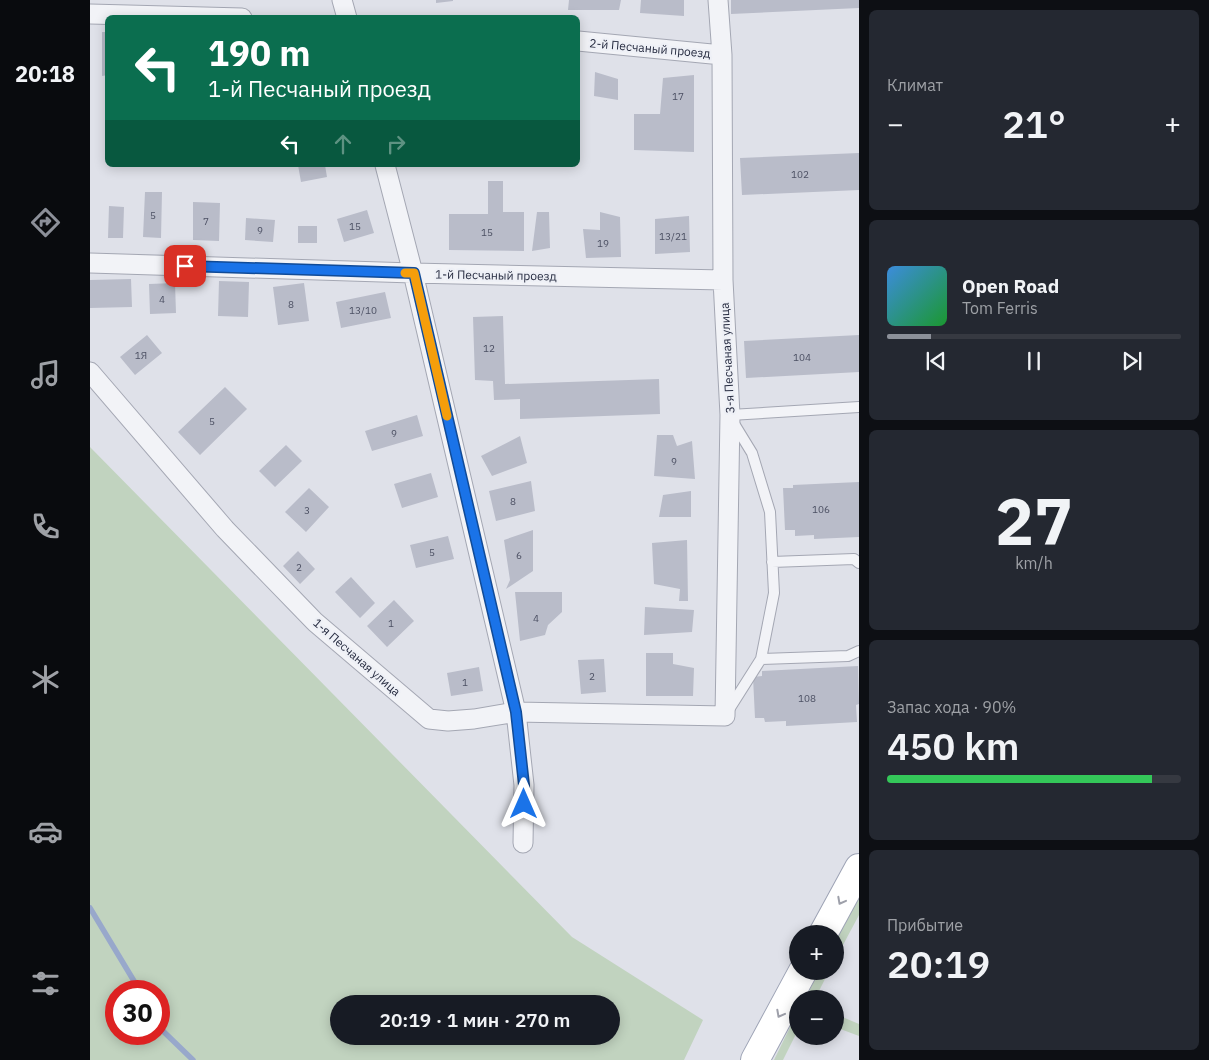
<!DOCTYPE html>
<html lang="ru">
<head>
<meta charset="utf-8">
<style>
	body { margin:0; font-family:"IBM Plex Sans",sans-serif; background:#242831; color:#f1f3f6; height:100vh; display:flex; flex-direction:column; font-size:19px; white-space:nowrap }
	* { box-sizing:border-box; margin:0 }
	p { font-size:16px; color:#9ea1a6 }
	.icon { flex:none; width:28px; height:28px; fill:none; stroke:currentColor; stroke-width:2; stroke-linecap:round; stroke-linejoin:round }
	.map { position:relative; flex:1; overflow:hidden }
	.drawer { display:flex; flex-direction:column; gap:10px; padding:10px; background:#0d0f14; width:350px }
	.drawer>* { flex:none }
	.banner { position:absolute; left:15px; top:15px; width:475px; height:152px; border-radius:8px; box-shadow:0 2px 12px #0003; background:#0b6e4f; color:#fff; overflow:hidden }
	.controls { position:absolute; left:699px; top:925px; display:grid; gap:10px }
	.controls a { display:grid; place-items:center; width:55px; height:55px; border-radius:50%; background:#171b24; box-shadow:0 2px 12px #0003; font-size:25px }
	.speed { position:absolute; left:15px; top:980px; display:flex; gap:10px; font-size:25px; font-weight:700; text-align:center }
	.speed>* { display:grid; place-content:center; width:65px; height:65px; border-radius:50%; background:#171b24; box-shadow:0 2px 12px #0003; line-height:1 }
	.speed .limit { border:8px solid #d22; background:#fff; color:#111 }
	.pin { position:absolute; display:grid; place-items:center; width:42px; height:42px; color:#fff; margin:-21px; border-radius:10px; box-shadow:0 2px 8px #0006 }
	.me { position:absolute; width:55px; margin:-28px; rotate:0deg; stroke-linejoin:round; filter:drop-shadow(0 0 4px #0008) }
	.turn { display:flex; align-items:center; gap:18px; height:105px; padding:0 20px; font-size:22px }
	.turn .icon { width:65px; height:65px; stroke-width:2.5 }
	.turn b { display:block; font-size:35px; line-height:42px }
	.lanes { display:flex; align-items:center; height:48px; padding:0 20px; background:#0003; justify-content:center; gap:25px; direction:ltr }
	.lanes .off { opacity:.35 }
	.big { font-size:38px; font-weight:600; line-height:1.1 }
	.drawer .tile { flex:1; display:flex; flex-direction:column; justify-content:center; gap:8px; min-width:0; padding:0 18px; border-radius:8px; background:#242831 }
	.drawer .dial { align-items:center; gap:0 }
	.dial b { font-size:65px; line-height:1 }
	.song { display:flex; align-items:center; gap:15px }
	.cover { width:60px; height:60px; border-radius:8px; background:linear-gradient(135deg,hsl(210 70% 55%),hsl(130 70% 35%)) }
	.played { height:5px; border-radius:2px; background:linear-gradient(90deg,#8c9099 15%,#363941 15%) }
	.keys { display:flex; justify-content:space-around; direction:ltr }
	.heat { display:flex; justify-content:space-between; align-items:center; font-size:28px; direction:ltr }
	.charge { height:8px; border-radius:4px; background:linear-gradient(90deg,#34c759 90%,#363941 0) }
	.trip { position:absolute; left:240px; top:995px; width:290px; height:50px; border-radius:25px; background:#171b24; box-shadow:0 2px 12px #0003; font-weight:600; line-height:50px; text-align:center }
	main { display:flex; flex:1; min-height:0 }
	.tabs { display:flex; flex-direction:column; width:90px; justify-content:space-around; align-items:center; background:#090b0e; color:#9ea1a6 }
	.tabs .icon { width:35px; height:35px }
	.tabs .active { color:#8c9099 }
	.tabs b { font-size:22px; color:#f1f3f6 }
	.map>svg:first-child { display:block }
	.green { fill:#c1d3bf; fill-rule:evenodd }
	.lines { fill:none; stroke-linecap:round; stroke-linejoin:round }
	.stream { stroke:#98a8cb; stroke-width:5.5 }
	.building { fill:#b9bcc9 }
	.lane-casing { stroke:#a4a7b3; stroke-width:12 }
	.street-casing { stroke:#a4a7b3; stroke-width:21 }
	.primary-casing { stroke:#9da3b5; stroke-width:30 }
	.lane { stroke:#f2f3f7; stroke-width:10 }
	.street { stroke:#f2f3f7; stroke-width:19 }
	.primary { stroke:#fff; stroke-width:28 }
	.oneway { stroke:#9ea0aa }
	.route-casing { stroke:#114b97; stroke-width:12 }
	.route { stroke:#1a73e8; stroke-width:9 }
	.slow { stroke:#f59e0b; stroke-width:9 }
	.labels { text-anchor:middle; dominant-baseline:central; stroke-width:4.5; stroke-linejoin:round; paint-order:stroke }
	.number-label { font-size:10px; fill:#4c5063 }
	.street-label { font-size:12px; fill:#272c41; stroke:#eef0f6 }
</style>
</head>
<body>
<main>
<nav class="tabs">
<b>20:18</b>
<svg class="icon active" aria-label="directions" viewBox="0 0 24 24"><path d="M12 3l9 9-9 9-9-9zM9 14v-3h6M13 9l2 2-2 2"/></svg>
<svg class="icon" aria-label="music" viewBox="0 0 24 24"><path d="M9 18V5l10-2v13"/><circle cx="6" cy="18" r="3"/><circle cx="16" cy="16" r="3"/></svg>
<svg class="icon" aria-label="phone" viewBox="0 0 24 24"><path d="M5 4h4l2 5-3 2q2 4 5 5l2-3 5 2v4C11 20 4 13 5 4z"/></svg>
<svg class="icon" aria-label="climate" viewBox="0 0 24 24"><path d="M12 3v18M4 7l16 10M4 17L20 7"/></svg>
<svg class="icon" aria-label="car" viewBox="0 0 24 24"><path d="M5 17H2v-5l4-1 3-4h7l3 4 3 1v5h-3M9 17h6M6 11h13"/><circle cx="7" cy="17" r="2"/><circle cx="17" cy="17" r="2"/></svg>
<svg class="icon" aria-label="filters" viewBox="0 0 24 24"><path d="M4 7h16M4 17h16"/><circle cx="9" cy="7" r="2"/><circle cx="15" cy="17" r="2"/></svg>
</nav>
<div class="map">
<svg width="769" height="1060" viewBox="0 0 769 1060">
	<rect width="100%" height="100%" fill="#dfe1e9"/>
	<!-- green -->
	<path class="green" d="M0,447L482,937L613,1020L594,1060H0ZM26,991H69V1034H26ZM249,1004H521V1036H249Z
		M769,893V915L745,960V940Z
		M729,971H739L725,999H715Z
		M707,1013V1032L693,1060H684Z
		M750,1016L769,1024V1036L745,1027Z"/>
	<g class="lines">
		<!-- stream -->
		<path class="stream" d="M0,908L50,991
			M69,1023L74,1032L103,1060"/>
	</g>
	<!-- building -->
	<path class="building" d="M346,0H363V1L346,3Z
		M479,0H531L529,10H478Z
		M551,0H594V16L550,13Z
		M641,0H769V8L641,14Z
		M12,32H18V75L12,76Z
		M505,72L528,79V100L504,96Z
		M604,75V152L544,150V114H570L573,78Z
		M769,153V190L652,195L650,158Z
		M208,165H235L237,177L211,182Z
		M398,181H413V212H434V251L359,250V214H398Z
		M55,192H72L71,238L53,237Z
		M103,202L130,203L129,241L103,240Z
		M19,206L34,207L33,238H18Z
		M277,210L284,233L254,242L247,219Z
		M447,212H459L460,248L442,251Z
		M510,212L530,217L531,257L496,258L493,229L510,230Z
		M599,216L600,252L565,254V219Z
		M156,218L185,220L183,242L155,240Z
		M208,226H227V243H208Z
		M41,279L42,307L0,308V280Z
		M129,281L159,282L158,317L128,316Z
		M85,283L86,313L60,314L59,284Z
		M214,283L219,321L188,325L183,287Z
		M295,292L301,318L251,328L246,302Z
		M413,316L415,384L569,379L570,414L430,419V399L404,400L403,381L385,380L383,317Z
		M57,335L72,353L45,375L30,357Z
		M769,335V372L656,378L654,341Z
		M135,387L157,409L110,455L88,432Z
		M327,415L333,436L282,451L275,431Z
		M567,435H583L587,446L602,441L605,479L564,476Z
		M430,436L437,463L402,476L391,456Z
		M196,445L212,461L185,487L169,471Z
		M341,473L348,497L312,508L304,484Z
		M441,481L445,511L406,521L399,491Z
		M769,482V537L724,539V535L705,536V530H695L693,488H703V485Z
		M219,488L239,507L216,532L195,512Z
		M601,491V517H569L573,495Z
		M443,530V571L416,589L420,580L414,540Z
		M358,536L364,559L326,568L320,545Z
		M597,540L598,601H589L590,589L564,584L562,543Z
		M208,551L225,569L210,584L193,566Z
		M261,577L285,603L270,618L245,592Z
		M425,592H472V612L458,625L455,635L430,641Z
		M304,600L324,621L297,647L277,626Z
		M555,607L604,610L602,632L554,635Z
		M556,653H583V664L604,668L603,696H556Z
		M514,659L516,692L491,694L488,660Z
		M768,666L769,704L766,705L767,722L696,726V721L675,722L674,718H665L663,677L672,676V671Z
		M389,667L393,691L361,696L357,673Z"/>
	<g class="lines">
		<defs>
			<path id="lane" d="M640,415L769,407
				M682,562L764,559L769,563
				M671,659L758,656L769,651
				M638,711L671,659L684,593L680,512L662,453L643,422"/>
			<path id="street" d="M252,0L257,18
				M0,14L152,18
				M488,41L632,55
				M295,165L323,273L426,712L434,785L433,843
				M0,263L323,273L633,280
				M0,372L135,529L225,622L339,719L358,721L384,719L426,712L635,716L640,415L633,280L632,55L628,0"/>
			<path id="primary" d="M733,934L769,868
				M665,1060L713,971"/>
		</defs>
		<!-- lane casing -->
		<use href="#lane" class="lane-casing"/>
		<!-- street casing -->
		<use href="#street" class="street-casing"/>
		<!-- primary casing -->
		<use href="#primary" class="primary-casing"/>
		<!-- lane -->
		<use href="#lane" class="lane"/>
		<!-- street -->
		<use href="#street" class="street"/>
		<!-- primary -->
		<use href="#primary" class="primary"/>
	</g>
	<!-- one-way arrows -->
	<defs><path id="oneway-chevron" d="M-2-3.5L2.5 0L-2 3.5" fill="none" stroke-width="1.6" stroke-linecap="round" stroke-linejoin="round" transform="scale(1.25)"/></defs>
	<g class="oneway">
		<use href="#oneway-chevron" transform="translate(751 901) rotate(118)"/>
		<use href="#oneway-chevron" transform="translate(690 1014) rotate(118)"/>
	</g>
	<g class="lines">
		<defs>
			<path id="route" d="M95,266L324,273L426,712L434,785V804"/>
		</defs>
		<!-- route casing -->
		<use href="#route" class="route-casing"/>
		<!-- route -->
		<use href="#route" class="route"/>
		<!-- slow -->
		<path class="slow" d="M315,273H324L357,416"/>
	</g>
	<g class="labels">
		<!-- number labels -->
		<g class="number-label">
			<text x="588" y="96">17</text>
			<text x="710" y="174">102</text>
			<text x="63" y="215">5</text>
			<text x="116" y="221">7</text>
			<text x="265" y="226">15</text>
			<text x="170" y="230">9</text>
			<text x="397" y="232">15</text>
			<text x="583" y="236">13/21</text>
			<text x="513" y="243">19</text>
			<text x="72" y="299">4</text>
			<text x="201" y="304">8</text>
			<text x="273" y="310">13/10</text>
			<text x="399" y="348">12</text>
			<text x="51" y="355">1Я</text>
			<text x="712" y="357">104</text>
			<text x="122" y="421">5</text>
			<text x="304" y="433">9</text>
			<text x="584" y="461">9</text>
			<text x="423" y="501">8</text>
			<text x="731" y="509">106</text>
			<text x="217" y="510">3</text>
			<text x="342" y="552">5</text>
			<text x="429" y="555">6</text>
			<text x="209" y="567">2</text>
			<text x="446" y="618">4</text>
			<text x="301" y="623">1</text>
			<text x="502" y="676">2</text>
			<text x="375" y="682">1</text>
			<text x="717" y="698">108</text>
		</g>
		<!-- street labels -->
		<g class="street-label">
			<text transform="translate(560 48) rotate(5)">2-й Песчаный проезд</text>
			<text transform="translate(406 275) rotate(1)">1-й Песчаный проезд</text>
			<text transform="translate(637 358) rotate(-93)">3-я Песчаная улица</text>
			<text transform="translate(267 657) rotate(41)">1-я Песчаная улица</text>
		</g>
	</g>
</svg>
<div class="controls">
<a>+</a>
<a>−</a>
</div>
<div class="speed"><div class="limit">30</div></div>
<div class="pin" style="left:95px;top:266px;background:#d93025"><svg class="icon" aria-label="arrive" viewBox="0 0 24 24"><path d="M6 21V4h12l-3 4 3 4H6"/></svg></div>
<svg class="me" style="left:434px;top:804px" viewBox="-20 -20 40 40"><path d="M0-17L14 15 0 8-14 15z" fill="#1a73e8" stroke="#fff" stroke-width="4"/></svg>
<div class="trip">20:19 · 1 мин · 270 m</div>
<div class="banner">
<div class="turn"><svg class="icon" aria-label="left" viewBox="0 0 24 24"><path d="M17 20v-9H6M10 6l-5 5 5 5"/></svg><div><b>190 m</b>1-й Песчаный проезд</div></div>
<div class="lanes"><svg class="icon" aria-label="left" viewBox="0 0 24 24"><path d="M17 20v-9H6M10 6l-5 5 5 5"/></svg><svg class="icon off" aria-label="ahead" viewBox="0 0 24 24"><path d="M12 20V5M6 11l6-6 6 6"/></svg><svg class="icon off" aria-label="right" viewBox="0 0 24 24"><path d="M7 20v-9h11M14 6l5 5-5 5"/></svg></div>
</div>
</div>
<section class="drawer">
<div class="tile"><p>Климат</p>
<div class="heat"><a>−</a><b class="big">21°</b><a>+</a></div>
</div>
<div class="tile">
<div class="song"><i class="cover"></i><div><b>Open Road</b><p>Tom Ferris</p></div></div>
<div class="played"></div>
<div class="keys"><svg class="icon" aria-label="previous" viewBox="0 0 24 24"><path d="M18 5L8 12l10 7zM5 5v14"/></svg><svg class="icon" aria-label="pause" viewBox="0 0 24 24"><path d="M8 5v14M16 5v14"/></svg><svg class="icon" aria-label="next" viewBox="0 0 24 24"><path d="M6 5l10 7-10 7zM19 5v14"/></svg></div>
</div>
<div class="tile dial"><b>27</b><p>km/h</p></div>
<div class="tile"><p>Запас хода · 90%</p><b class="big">450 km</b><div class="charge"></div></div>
<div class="tile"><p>Прибытие</p><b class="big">20:19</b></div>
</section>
</main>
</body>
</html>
